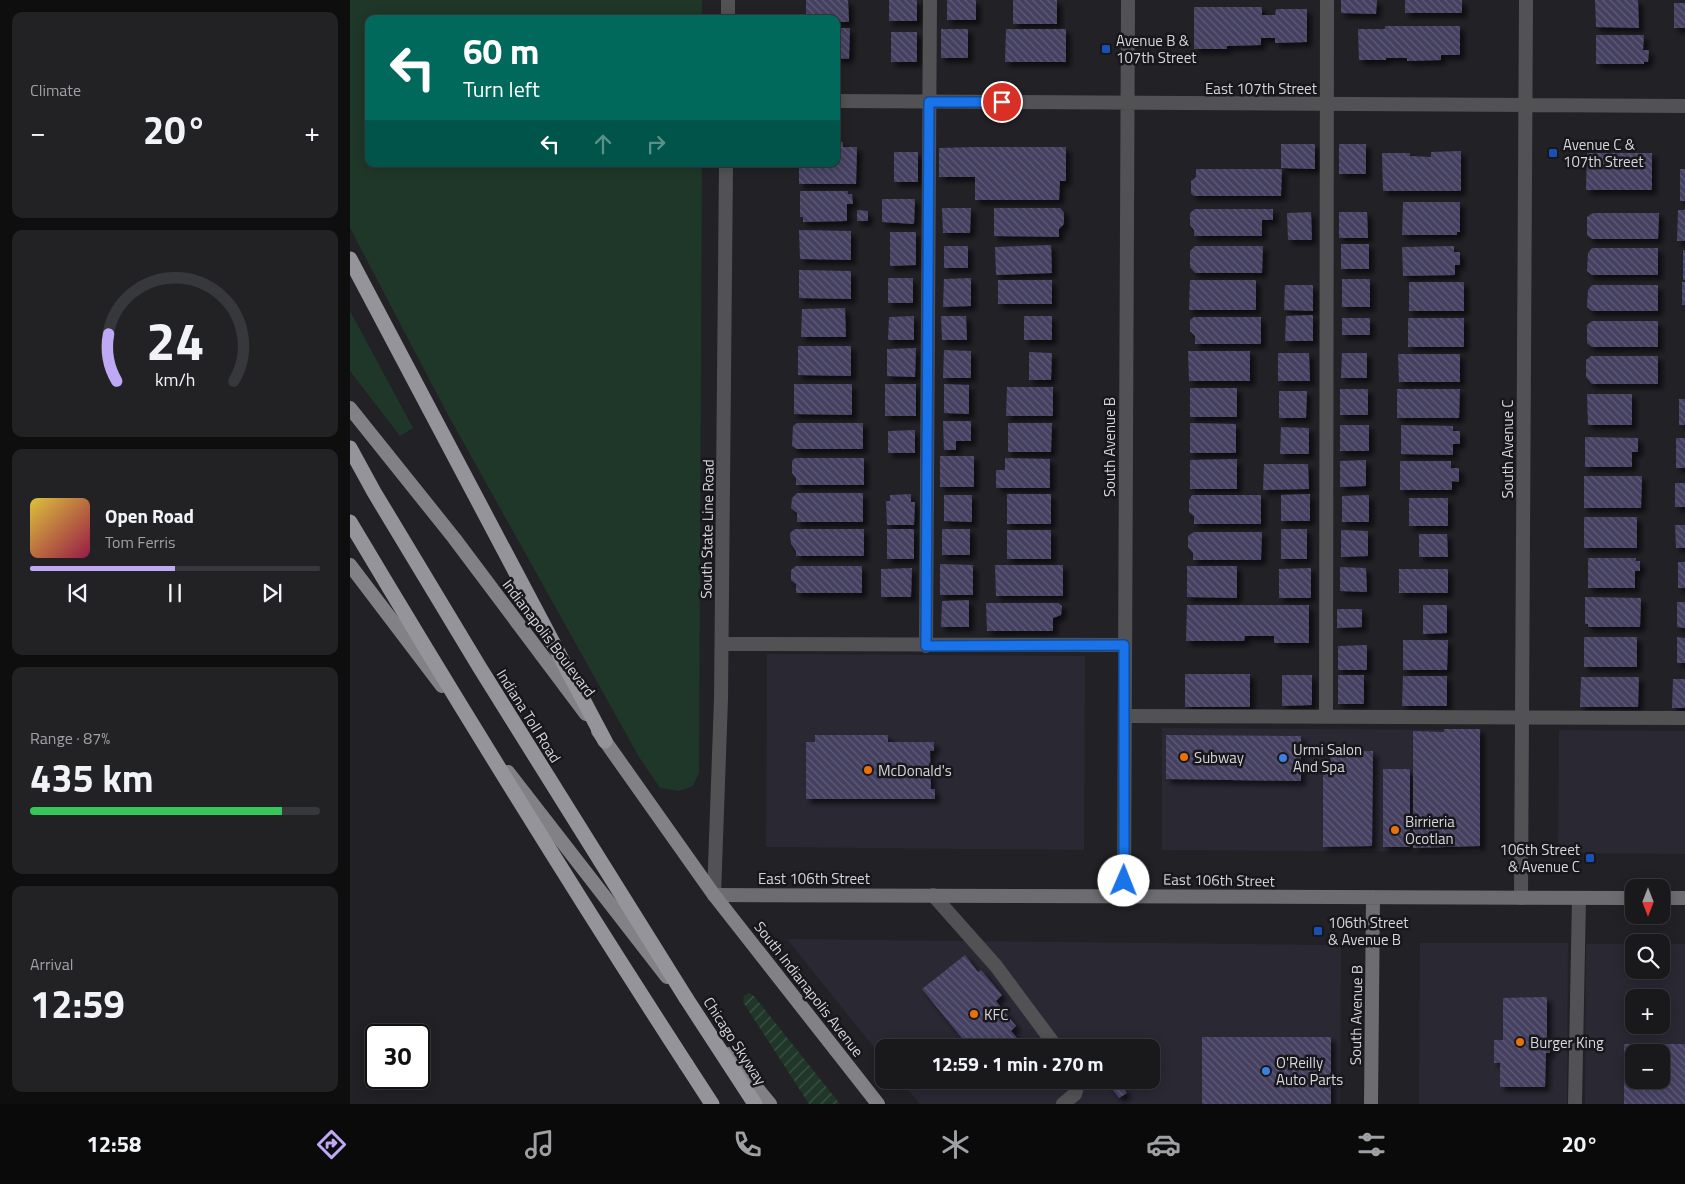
<!DOCTYPE html>
<html lang="en">
<head>
<meta charset="utf-8">
<style>
	body { margin:0; font-family:"Titillium Web",sans-serif; background:#222225; color:#f1f3f6; height:100vh; display:flex; flex-direction:column; font-size:19px; white-space:nowrap }
	* { box-sizing:border-box; margin:0 }
	p { font-size:16px; color:#9fa0a3 }
	.icon { flex:none; width:28px; height:28px; fill:none; stroke:currentColor; stroke-width:2; stroke-linecap:round; stroke-linejoin:round }
	.map { position:relative; flex:1; overflow:hidden }
	.sheet { display:flex; flex-direction:column; gap:12px; padding:12px; background:#0e0e0f; width:350px }
	.sheet>* { flex:none }
	.top-card { position:absolute; left:15px; top:15px; width:475px; height:152px; border-radius:10px; box-shadow:0 2px 12px #0003,0 0 0 1px #37383b; background:#00695c; color:#fff; overflow:hidden }
	.needle { width:32px; rotate:180deg }
	.buttons { position:absolute; left:1275px; top:879px; display:grid; gap:10px }
	.buttons a { display:grid; place-items:center; width:45px; height:45px; border-radius:10px; background:#19191c; box-shadow:0 2px 12px #0003,0 0 0 1px #37383b; font-size:25px }
	.speed { position:absolute; left:15px; top:1024px; display:flex; gap:10px; font-size:25px; font-weight:700; text-align:center }
	.speed>* { display:grid; place-content:center; width:65px; height:65px; border-radius:50%; background:#19191c; box-shadow:0 2px 12px #0003,0 0 0 1px #37383b; line-height:1 }
	.speed .limit { border:2px solid #111; border-radius:8px; background:#fff; color:#111 }
	.pin { position:absolute; display:grid; place-items:center; width:42px; height:42px; color:#fff; margin:-21px; border:2px solid #fff; border-radius:50%; box-shadow:0 1px 5px #0007 }
	.me { position:absolute; width:55px; margin:-28px; rotate:1deg; stroke-linejoin:round; filter:drop-shadow(0 0 4px #0008) }
	.turn { display:flex; align-items:center; gap:18px; height:105px; padding:0 15px; font-size:22px }
	.turn .icon { width:65px; height:65px; stroke-width:2.5 }
	.turn b { display:block; font-size:35px; line-height:42px }
	.lanes { display:flex; align-items:center; height:48px; padding:0 15px; background:#0003; justify-content:center; gap:25px; direction:ltr }
	.lanes .off { opacity:.35 }
	.big { font-size:38px; font-weight:700; line-height:1.1 }
	.sheet .card { flex:1; display:flex; flex-direction:column; justify-content:center; gap:8px; min-width:0; padding:0 18px; border-radius:10px; background:#222225 }
	.sheet .dial { align-items:center; gap:0 }
	.dial svg { height:130px; overflow:visible; fill:none; stroke:#37383b; stroke-width:7; stroke-linecap:round; text-anchor:middle }
	.dial text { fill:#f1f3f6; stroke:none }
	.song { display:flex; align-items:center; gap:15px }
	.cover { width:60px; height:60px; border-radius:8px; background:linear-gradient(135deg,hsl(50 70% 55%),hsl(340 70% 35%)) }
	.played { height:5px; border-radius:2px; background:linear-gradient(90deg,#bfa9f4 50%,#37383b 50%) }
	.keys { display:flex; justify-content:space-around; direction:ltr }
	.heat { display:flex; justify-content:space-between; align-items:center; font-size:28px; direction:ltr }
	.charge { height:8px; border-radius:4px; background:linear-gradient(90deg,#34c759 87%,#37383b 0) }
	.trip { position:absolute; left:525px; top:1039px; width:285px; height:50px; border-radius:10px; background:#19191c; box-shadow:0 2px 12px #0003,0 0 0 1px #37383b; font-weight:700; line-height:50px; text-align:center }
	.tab-bar { display:flex; height:80px; justify-content:space-around; align-items:center; background:#0a0a0b; color:#9fa0a3 }
	.tab-bar .icon { width:35px; height:35px }
	.tab-bar .selected { color:#bfa9f4 }
	.tab-bar b { font-size:22px; color:#f1f3f6 }
	main { display:flex; flex:1; min-height:0 }
	.map>svg:first-child { display:block }
	.built { fill:#292833; fill-rule:evenodd }
	.grass { fill:#1f3728 }
	.garden { fill:url(#garden-furrows) }
	.building { fill:url(#building-back-hatch); fill-rule:evenodd; filter:url(#shadow) }
	.lines { fill:none; stroke-linecap:round; stroke-linejoin:round }
	.service { stroke:#525154; stroke-width:14 }
	.minor { stroke:#525154; stroke-width:14 }
	.secondary { stroke:#6d6c71; stroke-width:14 }
	.primary { stroke:#818186; stroke-width:14 }
	.motorway { stroke:#94949a; stroke-width:15 }
	.motorway-bridge { stroke:#94949a; stroke-width:15 }
	.route-casing { stroke:#114b97; stroke-width:12 }
	.route { stroke:#1a73e8; stroke-width:9 }
	.transit-dot { fill:#1a4fb4; stroke:#18171c; stroke-width:2 }
	.food-dot { fill:#e8710a; stroke:#18171c; stroke-width:2 }
	.shop-dot { fill:#3f7fe0; stroke:#18171c; stroke-width:2 }
	.labels { text-anchor:middle; dominant-baseline:central; stroke-width:5; stroke-linejoin:round; paint-order:stroke }
	.poi-label { font-size:15px; fill:#d6d6da; stroke:#18171c; text-anchor:start }
	.street-label { font-size:15px; fill:#d6d6da; stroke:#18171c }
</style>
</head>
<body>
<main>
<section class="sheet">
<div class="card"><p>Climate</p>
<div class="heat"><a>−</a><b class="big">20°</b><a>+</a></div>
</div>
<div class="card dial"><svg viewBox="0 0 100 80">
<path d="M14 69A42 42 0 1 1 86 69"/>
<path d="M14 69A42 42 0 0 1 9 40" stroke="#bfa9f4"/>
<text x="50" y="56" font-size="32" font-weight="700">24</text>
<text x="50" y="72" font-size="11">km/h</text>
</svg></div>
<div class="card">
<div class="song"><i class="cover"></i><div><b>Open Road</b><p>Tom Ferris</p></div></div>
<div class="played"></div>
<div class="keys"><svg class="icon" aria-label="previous" viewBox="0 0 24 24"><path d="M18 5L8 12l10 7zM5 5v14"/></svg><svg class="icon" aria-label="pause" viewBox="0 0 24 24"><path d="M8 5v14M16 5v14"/></svg><svg class="icon" aria-label="next" viewBox="0 0 24 24"><path d="M6 5l10 7-10 7zM19 5v14"/></svg></div>
</div>
<div class="card"><p>Range · 87%</p><b class="big">435 km</b><div class="charge"></div></div>
<div class="card"><p>Arrival</p><b class="big">12:59</b></div>
</section>
<div class="map">
<svg width="1335" height="1104" viewBox="0 0 1335 1104">
	<defs>
		<pattern id="garden-furrows" width="10" height="10" patternUnits="userSpaceOnUse" patternTransform="scale(1.25)"><rect width="10" height="10" fill="#1f3728"/><path d="M-1 1l2-2M0 10L10 0M9 11l2-2" fill="none" stroke="#3f5347"/></pattern>
		<pattern id="building-back-hatch" width="6" height="6" patternUnits="userSpaceOnUse" patternTransform="scale(1.25)"><rect width="6" height="6" fill="#454161"/><path d="M-1 5l2 2M0 0l6 6M5-1l2 2" fill="none" stroke="#5f5c77"/></pattern>
		<filter id="shadow"><feDropShadow dx="4.5" dy="4.5" stdDeviation="2.5" flood-color="#0009"/></filter>
	</defs>
	<rect width="100%" height="100%" fill="#212126"/>
	<!-- built -->
	<path class="built" d="M417,654L735,656L734,850L416,847Z
		M812,728L1131,730V852L812,850Z
		M1209,730L1335,731V854L1208,853Z
		M437,939L991,945L990,1104H570L550,1080H801V1048H534V1060Z
		M1070,943H1218L1217,1104H1069Z
		M1236,944H1284V970H1311V944H1335V1104H1235ZM1284,998H1311V1025H1284ZM1284,1052H1311V1080H1284Z"/>
	<!-- grass -->
	<path class="grass" d="M0,0H352V19H19V164H352L349,773L343,786L329,791L310,788L289,757L97,413L0,228Z
		M0,311L63,428L50,436L0,371Z"/>
	<!-- garden -->
	<path class="garden" d="M399,993L404,996L490,1104H459L393,1002L394,996Z"/>
	<!-- building -->
	<path class="building" d="M456,0H498L499,22H486V19H456Z
		M539,0H567V21H539Z
		M597,0H626V20H597Z
		M663,0H707V24H663Z
		M991,0H1027L1026,14L991,13Z
		M1055,0H1112V13H1055Z
		M1245,0H1288L1289,28L1246,27Z
		M1324,3H1335V28H1324Z
		M844,7H912V15H925L926,9H957V42L925,43V38H911V45L877,46V49H844Z
		M1035,26H1110V55H1091V60L1057,61V58H1036V60H1009L1008,29H1035Z
		M486,28H500L499,59L486,58Z
		M591,29H618V58H591Z
		M656,29H716V62H655Z
		M541,32H567V62H541Z
		M1246,35H1294L1293,50H1299L1298,62H1294V64H1246Z
		M486,142H493V147H507L506,184H449V164H486Z
		M931,144H965V169L931,168Z
		M989,144H1016V174H989Z
		M625,147H716V181H710L709,200H625V177H589V148Z
		M1111,151V191H1033L1032,153H1060V156L1081,157V152Z
		M544,152H568V182H544Z
		M1237,153H1302V190H1236Z
		M846,169H932L931,196H844L841,193V181L846,177Z
		M1330,169H1335V201H1330Z
		M450,191H498V194H502L503,204H497V221L453,222V217H450Z
		M532,199H565L564,224L532,222Z
		M1053,202H1110V232H1107V235H1052Z
		M592,208H621L620,233H593Z
		M644,208H710L714,213V224L709,229V237L644,236Z
		M845,209H923V220H912V236H844V230L840,225V213Z
		M507,210L518,211V221H507Z
		M1328,210H1335V241H1327Z
		M961,212L962,240H938L937,213Z
		M989,212H1017L1018,238H989Z
		M1243,213H1309L1308,239H1242L1237,235V217Z
		M449,230L501,231V260L450,259Z
		M540,232H566V265L540,266Z
		M991,244H1019V269H991Z
		M701,245L702,273L646,275L645,247Z
		M594,246H618V268H594Z
		M845,246H913L912,273H845L840,267V251Z
		M1104,246V252H1110V265H1105V275L1053,276L1052,247Z
		M1242,248H1308V275H1242L1237,271L1238,253Z
		M1333,250H1335V280H1333Z
		M449,270L501,271V299L449,298Z
		M538,278H563V303H538Z
		M621,278V306L593,307L594,279Z
		M992,279H1020V307H992Z
		M648,280H702V304H648Z
		M840,280H906V310H839Z
		M1059,282H1114V311H1059Z
		M1332,282H1335V305H1332Z
		M935,285H963V311L934,310Z
		M1242,285H1308V311H1242L1237,307L1238,290Z
		M495,308L496,337H451L452,309Z
		M963,315V341H935L936,316Z
		M564,316V340H538L539,317Z
		M591,316H616L617,340H592Z
		M674,316H702V340H674Z
		M844,317H911V344H845V336L840,331V320Z
		M992,318H1020V335H992Z
		M1058,318H1114V347H1058Z
		M1242,321H1308V347H1242L1237,343V325Z
		M448,346H501V376L448,375Z
		M566,348L565,377L537,376V349Z
		M594,350L621,351V378H593Z
		M838,351H900V381H839Z
		M679,352L702,353L701,380H679Z
		M928,353H959L960,381H928Z
		M992,353H1017V378H991Z
		M1048,354H1110V382H1049Z
		M1241,356H1308V384H1242L1236,377V360Z
		M444,384H502V415L444,414Z
		M535,384H566V416H535Z
		M594,384L619,385V414L594,413Z
		M657,387H703V416H656Z
		M840,388H887V417H840Z
		M990,389H1018V415H990Z
		M1047,389H1110L1109,418H1047Z
		M929,391H957L956,418H929Z
		M1237,394H1282V425H1238Z
		M1329,399H1335V425H1329Z
		M593,421H621V441H606V450H594Z
		M447,423H513V449H447L442,446L443,426Z
		M658,423H702L701,452H658Z
		M840,423L886,424V453H840Z
		M990,425H1019V451H990Z
		M1051,425L1103,426V431H1110V444H1103V455L1051,454Z
		M931,427L959,428V454H930Z
		M565,430V453H538V431Z
		M1235,437L1288,438V452H1282V467H1235Z
		M1326,438H1335V468H1326Z
		M590,456H624V487H590Z
		M445,458H514V485H446V478L442,473V461Z
		M655,458L700,459V488H646V470H655Z
		M887,459V489H840V460Z
		M1016,460V486L990,487V461Z
		M1050,461H1101V468H1109V482L1102,481V490H1050Z
		M914,464H958L959,489L913,490Z
		M1234,476H1292L1291,508H1234Z
		M1325,483H1335V507H1325Z
		M447,493H513V522H447V513L441,508L442,498Z
		M561,494V502H565L564,525H537L536,501H540V495Z
		M657,494H701V524H657Z
		M960,494V521H931V495Z
		M594,495H622V522L594,521Z
		M842,495H911V524H844V516L839,512V500Z
		M1019,495V522H992V496Z
		M1059,498H1098V526H1059Z
		M1234,517H1287V548H1234Z
		M1325,525H1335V548H1326Z
		M445,529H514V556H446V551L441,544L440,533Z
		M537,529H564V559H537Z
		M592,529H620V555H592Z
		M931,529H957V559H931Z
		M657,530H701V559H657Z
		M991,530L1018,531V556L991,557Z
		M844,532H912L911,560H843V553L838,547V536Z
		M1069,534H1097L1098,557H1069Z
		M1238,558H1286V561H1290V571H1285V588H1238Z
		M1328,562H1335V588H1328Z
		M590,564L623,565V595H590Z
		M645,565H713V596H646Z
		M446,566H512V593H446V584L441,580V570Z
		M837,566H887V598L837,597Z
		M990,567L1016,568L1017,592L990,591Z
		M562,568L561,597H531V569Z
		M961,568V598H929V569Z
		M1049,569H1098V593H1049Z
		M1235,597L1291,598L1290,627H1238V624H1235Z
		M619,600V627H591L592,601Z
		M1327,602H1335V628L1327,627Z
		M636,603H708L712,606L711,615L703,618V631H637Z
		M837,605H959V643H924V636H895L894,641H836Z
		M1073,605H1097V633L1073,634Z
		M987,609H1012V627L987,628Z
		M1234,637H1287V667H1234Z
		M1327,637L1335,638V663H1327Z
		M1053,640H1098L1097,670H1053Z
		M1017,645V670H988V646Z
		M835,674H900V707H835Z
		M932,675H962V705L932,706Z
		M988,675H1014V704H988Z
		M1053,676H1097V706H1052Z
		M1231,677H1289L1288,707H1230Z
		M1323,679H1335V708H1322Z
		M1094,729H1130V846L1063,848V731L1094,732Z
		M465,735H538V742H584V751H580L581,789H585V799H456V742H465Z
		M816,735L951,736V781L816,779Z
		M1023,751L1022,846L973,847V764H980V752Z
		M1033,769H1060V847H1033Z
		M615,955L628,972L631,970L652,995L646,1001L666,1026L661,1031L668,1039L658,1048H620L572,989Z
		M1197,997V1043H1200V1053H1196L1195,1087H1150V1063H1144V1040H1153V998Z
		M852,1037H981V1104H852Z
		M1274,1044H1335V1104H1274ZM1284,1052H1311V1080H1284Z
		M755,1080H766L777,1093L769,1098Z"/>
	<g class="lines">
		<!-- service -->
		<path class="service" d="M372,644L774,645
			M576,646L580,0
			M775,716L1335,718
			M976,716L977,0
			M583,895L646,966L707,1048
			M713,1104L725,1094L729,1080
			M1225,1104L1229,898"/>
		<!-- minor -->
		<path class="minor" d="M378,19V0
			M486,101L1335,106
			M364,895L371,699L376,164
			M774,895L778,0
			M1171,898L1176,0"/>
		<!-- secondary -->
		<path class="secondary" d="M364,895L1284,898
			M1311,898H1335
			M1021,1104L1023,897"/>
		<!-- primary -->
		<path class="primary" d="M0,408L104,538L236,714
			M0,565L92,686
			M248,731L364,895L528,1104
			M158,772L317,977
			M379,1054L420,1104"/>
		<!-- motorway -->
		<path class="motorway" d="M0,259L255,741
			M0,448L24,492L130,668L336,998
			M336,1064L362,1104"/>
		<!-- motorway-bridge -->
		<path class="motorway-bridge" d="M0,522C109,705 220,885 336,1064
			M336,998L405,1104"/>
	</g>
	<g class="lines">
		<defs>
			<path id="route" d="M652,102H579L576,646L774,645V881"/>
		</defs>
		<!-- route casing -->
		<use href="#route" class="route-casing"/>
		<!-- route -->
		<use href="#route" class="route"/>
	</g>
	<!-- markers -->
	<g class="transit-dot">
		<rect x="751" y="44" width="10" height="10" rx="2.5"/>
		<rect x="1198" y="148" width="10" height="10" rx="2.5"/>
		<rect x="1235" y="853" width="10" height="10" rx="2.5"/>
		<rect x="963" y="926" width="10" height="10" rx="2.5"/>
	</g>
	<g class="food-dot">
		<circle cx="834" cy="757" r="5"/>
		<circle cx="518" cy="770" r="5"/>
		<circle cx="1045" cy="830" r="5"/>
		<circle cx="624" cy="1014" r="5"/>
		<circle cx="1170" cy="1042" r="5"/>
	</g>
	<g class="shop-dot">
		<circle cx="933" cy="758" r="5"/>
		<circle cx="916" cy="1071" r="5"/>
	</g>
	<g class="labels">
		<!-- poi labels -->
		<g class="poi-label">
			<text x="766" y="40">Avenue B &amp;<tspan x="766" dy="17">107th Street</tspan></text>
			<text x="1213" y="144">Avenue C &amp;<tspan x="1213" dy="17">107th Street</tspan></text>
			<text x="943" y="749">Urmi Salon<tspan x="943" dy="17">And Spa</tspan></text>
			<text x="844" y="757">Subway</text>
			<text x="528" y="770">McDonald's</text>
			<text x="1055" y="821">Birrieria<tspan x="1055" dy="17">Ocotlan</tspan></text>
			<text x="1230" y="849" text-anchor="end">106th Street<tspan x="1230" dy="17">&amp; Avenue C</tspan></text>
			<text x="978" y="922">106th Street<tspan x="978" dy="17">&amp; Avenue B</tspan></text>
			<text x="634" y="1014">KFC</text>
			<text x="1180" y="1042">Burger King</text>
			<text x="926" y="1062">O'Reilly<tspan x="926" dy="17">Auto Parts</tspan></text>
		</g>
		<!-- street labels -->
		<g class="street-label">
			<text x="911" y="88">East 107th Street</text>
			<text transform="translate(759 447) rotate(-90)">South Avenue B</text>
			<text transform="translate(1157 449) rotate(-90)">South Avenue C</text>
			<text transform="translate(357 529) rotate(-89)">South State Line Road</text>
			<text transform="translate(199 638) rotate(53)">Indianapolis Boulevard</text>
			<text transform="translate(179 716) rotate(58)">Indiana Toll Road</text>
			<text x="464" y="878">East 106th Street</text>
			<text transform="translate(869 880) rotate(1)">East 106th Street</text>
			<text transform="translate(459 989) rotate(52)">South Indianapolis Avenue</text>
			<text transform="translate(1006 1015) rotate(-89)">South Avenue B</text>
			<text transform="translate(385 1041) rotate(57)">Chicago Skyway</text>
		</g>
	</g>
</svg>
<div class="buttons">
<a><svg class="needle" viewBox="-14 -14 28 28"><path d="M0-13l5 13h-10z" fill="#e53935"/><path d="M0 13l5-13h-10z" fill="#9fa0a3"/></svg></a>
<a><svg class="icon" aria-label="search" viewBox="0 0 24 24"><circle cx="10" cy="10" r="6"/><path d="M15 15l6 6"/></svg></a>
<a>+</a>
<a>−</a>
</div>
<div class="speed"><div class="limit">30</div></div>
<div class="pin" style="left:652px;top:102px;background:#d93025"><svg class="icon" aria-label="arrive" viewBox="0 0 24 24"><path d="M6 21V4h12l-3 4 3 4H6"/></svg></div>
<svg class="me" style="left:774px;top:881px" viewBox="-20 -20 40 40"><circle r="19" fill="#fff"/><path d="M0-13L10 11 0 6-10 11z" fill="#1a73e8"/></svg>
<div class="trip">12:59 · 1 min · 270 m</div>
<div class="top-card">
<div class="turn"><svg class="icon" aria-label="left" viewBox="0 0 24 24"><path d="M17 20v-9H6M10 6l-5 5 5 5"/></svg><div><b>60 m</b>Turn left</div></div>
<div class="lanes"><svg class="icon" aria-label="left" viewBox="0 0 24 24"><path d="M17 20v-9H6M10 6l-5 5 5 5"/></svg><svg class="icon off" aria-label="ahead" viewBox="0 0 24 24"><path d="M12 20V5M6 11l6-6 6 6"/></svg><svg class="icon off" aria-label="right" viewBox="0 0 24 24"><path d="M7 20v-9h11M14 6l5 5-5 5"/></svg></div>
</div>
</div>
</main>
<nav class="tab-bar">
<b>12:58</b>
<svg class="icon selected" aria-label="directions" viewBox="0 0 24 24"><path d="M12 3l9 9-9 9-9-9zM9 14v-3h6M13 9l2 2-2 2"/></svg>
<svg class="icon" aria-label="music" viewBox="0 0 24 24"><path d="M9 18V5l10-2v13"/><circle cx="6" cy="18" r="3"/><circle cx="16" cy="16" r="3"/></svg>
<svg class="icon" aria-label="phone" viewBox="0 0 24 24"><path d="M5 4h4l2 5-3 2q2 4 5 5l2-3 5 2v4C11 20 4 13 5 4z"/></svg>
<svg class="icon" aria-label="climate" viewBox="0 0 24 24"><path d="M12 3v18M4 7l16 10M4 17L20 7"/></svg>
<svg class="icon" aria-label="car" viewBox="0 0 24 24"><path d="M5 17H2v-5l4-1 3-4h7l3 4 3 1v5h-3M9 17h6M6 11h13"/><circle cx="7" cy="17" r="2"/><circle cx="17" cy="17" r="2"/></svg>
<svg class="icon" aria-label="filters" viewBox="0 0 24 24"><path d="M4 7h16M4 17h16"/><circle cx="9" cy="7" r="2"/><circle cx="15" cy="17" r="2"/></svg>
<b>20°</b>
</nav>
</body>
</html>
